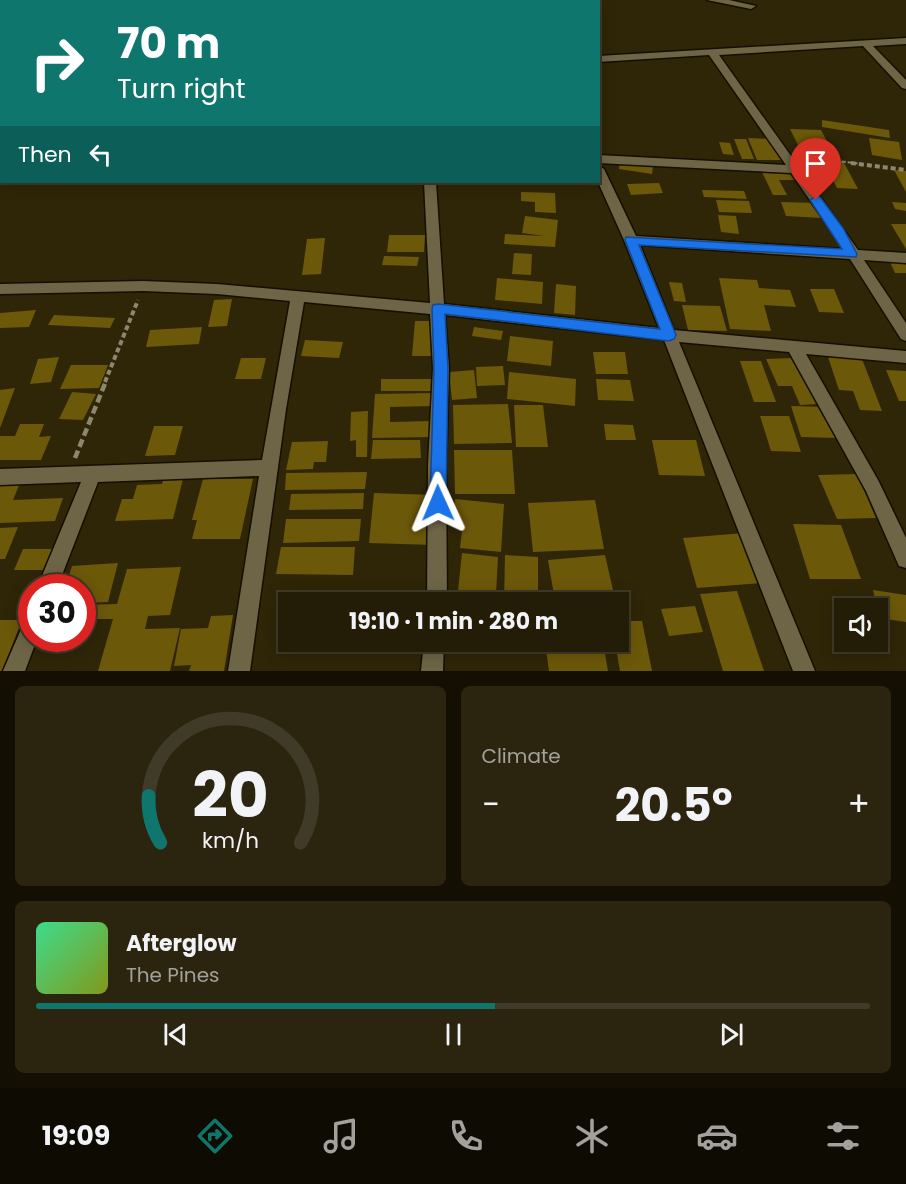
<!DOCTYPE html>
<html lang="en">
<head>
<meta charset="utf-8">
<style>
	body { margin:0; font-family:Poppins,sans-serif; background:#2b2510; color:#f1f3f6; height:100vh; display:flex; flex-direction:column; font-size:22px; white-space:nowrap }
	* { box-sizing:border-box; margin:0 }
	p { font-size:20px; color:#a3a19b }
	.icon { flex:none; width:33px; height:33px; fill:none; stroke:currentColor; stroke-width:2; stroke-linecap:round; stroke-linejoin:round }
	.map { position:relative; height:671px; overflow:hidden }
	.drawer { display:flex; flex-direction:column; gap:15px; padding:15px; background:#130f03; flex:1 }
	.drawer>* { flex:none }
	.top-card { position:absolute; left:0px; top:0px; width:600px; height:183px; box-shadow:0 3px 15px #0003,0 0 0 2px #403a28; background:#0f766e; color:#fff; overflow:hidden }
	.buttons { position:absolute; left:834px; top:598px; display:grid; gap:12px }
	.buttons a { display:grid; place-items:center; width:54px; height:54px; border-radius:0px; background:#231c06; box-shadow:0 3px 15px #0003,0 0 0 2px #403a28; font-size:30px }
	.speed { position:absolute; left:18px; top:574px; display:flex; gap:12px; font-size:30px; font-weight:700; text-align:center }
	.speed>* { display:grid; place-content:center; width:78px; height:78px; border-radius:50%; background:#231c06; box-shadow:0 3px 15px #0003,0 0 0 2px #403a28; line-height:1 }
	.speed .limit { border:9px solid #d22; background:#fff; color:#111 }
	.pin { position:absolute; display:grid; place-items:center; width:51px; height:51px; color:#fff; margin:-62px -26px; border-radius:50% 50% 50% 0; rotate:-45deg; box-shadow:0 0 6px #0007 }
	.pin .icon { rotate:45deg }
	.me { position:absolute; width:66px; margin:-33px; rotate:359deg; stroke-linejoin:round; filter:drop-shadow(0 0 4px #0008) }
	.turn { display:flex; align-items:center; gap:21px; height:126px; padding:0 18px; font-size:27px }
	.turn .icon { width:78px; height:78px; stroke-width:2.5 }
	.turn b { display:block; font-size:42px; line-height:51px }
	.then { display:flex; align-items:center; height:57px; padding:0 18px; background:#0003; gap:12px; font-size:22px }
	.big { font-size:45px; font-weight:700; line-height:1.1 }
	.drawer .card { flex:1; display:flex; flex-direction:column; justify-content:center; gap:9px; min-width:0; padding:0 21px; border-radius:9px; background:#2b2510 }
	.drawer .dial { align-items:center; gap:0 }
	.dial svg { height:156px; overflow:visible; fill:none; stroke:#403a28; stroke-width:7; stroke-linecap:round; text-anchor:middle }
	.dial text { fill:#f1f3f6; stroke:none }
	.song { display:flex; align-items:center; gap:18px }
	.cover { width:72px; height:72px; border-radius:9px; background:linear-gradient(135deg,hsl(150 70% 55%),hsl(70 70% 35%)) }
	.played { height:6px; border-radius:3px; background:linear-gradient(90deg,#0f766e 55%,#403a28 55%) }
	.keys { display:flex; justify-content:space-around; direction:ltr }
	.heat { display:flex; justify-content:space-between; align-items:center; font-size:33px; direction:ltr }
	.drawer .tiles { flex:1; display:grid; gap:15px; grid-template-columns:1fr 1fr }
	.card:last-child { grid-column:span 2 }
	.trip { position:absolute; left:278px; top:592px; width:351px; height:60px; border-radius:0px; background:#231c06; box-shadow:0 3px 15px #0003,0 0 0 2px #403a28; font-weight:700; line-height:60px; text-align:center }
	.dock { display:flex; height:96px; justify-content:space-around; align-items:center; background:#0e0b02; color:#a3a19b }
	.dock .icon { width:42px; height:42px }
	.dock .active { color:#0f766e }
	.dock b { font-size:27px; color:#f1f3f6 }
	.map>svg:first-child { display:block }
	.building { fill:#6c5809 }
	.lines { fill:none; stroke-linecap:round; stroke-linejoin:round }
	.minor-casing { stroke:#150f00; stroke-width:3 }
	.path-far2 { stroke:#8e8770; stroke-width:2; stroke-dasharray:4 2; stroke-linecap:butt }
	.path-far1 { stroke:#8e8770; stroke-width:4; stroke-dasharray:5 3; stroke-linecap:butt }
	.path { stroke:#8e8770; stroke-width:4.5; stroke-dasharray:8 4; stroke-linecap:butt }
	.minor { fill:#6e6546; fill-rule:evenodd }
	.route { fill:#1a73e8; stroke:#114b97; stroke-width:1.5 }
</style>
</head>
<body>
<div class="map">
<svg width="906" height="671" viewBox="0 0 906 671">
	<rect width="100%" height="100%" fill="#2f2608"/>
	<!-- building -->
	<path class="building" d="M822,120L889,130L890,138L822,127Z
		M790,129L821,130L831,149H800Z
		M748,138L771,139L781,160H757Z
		M869,138L899,142L902,160L872,155Z
		M734,139H746L754,159H742Z
		M719,142L730,143L734,155L723,154Z
		M823,160L843,161L858,189L837,188L831,176L818,175L813,165H826Z
		M620,162L653,167L652,174L619,169Z
		M894,170L906,171V192Z
		M762,172H794L798,180H779L787,195H773Z
		M659,183L663,193L631,195L627,184Z
		M702,190L744,191L747,199L704,197Z
		M521,192L555,193L556,213L535,212V202L521,201Z
		M716,200L749,201L752,213L719,212Z
		M781,202L816,203L822,218L786,216Z
		M892,202L906,203V211L895,209Z
		M718,215L736,216L739,234L721,232Z
		M525,216L558,220L555,247L504,244L505,234L545,236L522,233Z
		M891,224H906V249Z
		M389,235H425L424,252H387Z
		M325,238L321,274L302,275L307,239Z
		M514,253L532,254L531,275L512,274Z
		M384,256L419,257L417,266L382,265Z
		M890,262H906V273H895Z
		M497,278L543,282L542,304L495,300Z
		M719,278L757,280L759,288L790,290L796,307L764,305L771,331L730,329Z
		M669,282L682,283L686,302L674,301Z
		M556,284L576,286L575,315L554,313Z
		M810,289H834L844,313L819,312Z
		M232,299L227,326L208,327L214,300Z
		M682,305L720,306L727,331L688,330Z
		M36,310L29,327L0,328V313Z
		M54,315L115,318L110,328L48,325Z
		M415,321H433L431,356H412Z
		M202,327L199,344L146,347L150,330Z
		M474,327L503,331L501,340L472,336Z
		M510,336L553,341L551,366L507,361Z
		M305,340L343,342L339,358L301,356Z
		M593,352H625L628,374H596Z
		M59,357L51,382L30,384L38,359Z
		M828,357L862,359L882,411L860,410L853,391L839,390Z
		M241,358H266L261,379H235Z
		M793,358L803,380H806L817,404L800,405L792,386H778L766,359Z
		M740,361H761L776,402H754Z
		M71,365H108L99,388L60,389Z
		M503,366L505,385L477,386L476,367Z
		M474,370L477,398L452,400L449,372Z
		M886,370L906,371V401H899Z
		M509,372L576,379L575,406L507,399Z
		M381,379H433L432,391H381Z
		M596,379L630,380L634,401L598,400Z
		M15,388L0,428V390Z
		M72,392L96,394L83,420L59,419Z
		M433,393V406L390,407V422L431,421V437L372,438L375,394Z
		M508,404L512,443L454,444L453,405Z
		M514,405H543L548,447H516Z
		M791,406L827,407L838,438L801,437Z
		M368,411L367,457H356V440L350,441L351,412Z
		M760,416H789L801,452L771,451Z
		M20,424H44L39,437L51,436L41,460H0V436H15Z
		M604,424L633,425L636,440H606Z
		M154,426H183L175,455L145,456Z
		M373,440H420L421,458L371,459Z
		M652,440H696L705,476L659,475Z
		M328,441L326,462H314L313,469L286,470L292,442Z
		M454,450H512L515,494H455Z
		M367,472L365,489L285,490L286,473Z
		M857,474L876,518L837,519L818,475Z
		M184,475L173,519L115,521L122,499H133L137,485L162,484L164,476Z
		M203,479H253L240,539H192L197,520H192Z
		M20,483L13,500L63,498L55,521L0,523V484Z
		M364,493L363,509L289,510L291,494Z
		M374,493L435,495L433,545L369,543Z
		M455,499L504,504L501,552L460,548L463,523L453,522Z
		M595,500L604,549L533,552L528,503Z
		M286,519H361L359,541L283,543Z
		M793,524L841,525L861,579H810Z
		M18,527L5,559H0V528Z
		M744,533L762,583L697,588L683,538Z
		M281,547H355L353,575L276,574Z
		M23,549H52L43,570H14Z
		M462,553L498,557L496,594L458,591Z
		M505,555L538,557V603H504Z
		M605,555L613,590L554,595L548,560Z
		M118,563L108,602L82,603V588H65L72,566Z
		M181,567L170,615L148,616L145,629L180,628L170,671H98L113,619H82V605L117,604L127,569Z
		M873,590L906,595V622L879,618Z
		M737,591L764,671H723L700,594Z
		M695,606L703,632L669,636L661,609Z
		M233,615L224,671H189L191,665L174,666L181,629L208,628L211,616Z
		M0,620H22L2,671H0Z
		M618,621H642L652,671H620L615,642H618Z
		M545,642H603L608,671H549Z"/>
	<g class="lines">
		<defs>
			<path id="minor" d="M0,0L6,2H2L0,7Z
				M242,0H250L241,2Z
				M439,0H447V2H439Z
				M707,0H729L756,6L751,9Z
				M906,38V44L873,46L906,80V89L902,88L863,46L719,55L858,250L906,253V263L864,260L906,323V341L901,339L850,259L640,245L674,330L906,351V363L806,354L878,480L906,538V568L899,566L866,491L789,352L679,342L815,671H793L664,340L445,315L449,368L446,465L447,603H427L428,465L433,368L430,314L304,302L286,409L250,671H228L259,476L98,482L57,588H37L81,482L0,485V469L262,460L290,301L217,294L143,291L0,294V284L143,281L217,284L430,303L424,182H436L444,304L659,328L624,240L598,182V165L604,169L636,236L844,249L791,173L598,163V155L786,165L709,55L598,62V56Z
				M0,90H2V96H0Z
				M0,165H2V173H0Z
				M32,617V639H37L25,671H3L25,620Z
				M424,642H444L443,671H421Z"/>
		</defs>
		<!-- minor casing -->
		<use href="#minor" class="minor-casing"/>
		<!-- path-far2 -->
		<path class="path-far2" d="M806,157L862,164"/>
		<!-- path-far1 -->
		<path class="path-far1" d="M851,163L906,170
			M105,382L138,300"/>
		<!-- path -->
		<path class="path" d="M75,458L106,381"/>
		<!-- minor -->
		<use href="#minor" class="minor"/>
	</g>
	<!-- route -->
	<path class="route" d="M816,196L820,197L843,228L857,254L856,257L639,245L676,335L674,339L669,341L445,314L448,368L446,503L444,508L438,510L432,508L430,503L434,368L432,309L433,305L438,304L660,329L625,240L626,237L842,249L810,200Z"/>
</svg>
<div class="buttons">
<a><svg class="icon" aria-label="sound" viewBox="0 0 24 24"><path d="M4 9h4l5-4v14l-5-4H4zM17 9q2 3 0 6"/></svg></a>
</div>
<div class="speed"><div class="limit">30</div></div>
<div class="pin" style="left:816px;top:200px;background:#d93025"><svg class="icon" aria-label="arrive" viewBox="0 0 24 24"><path d="M6 21V4h12l-3 4 3 4H6"/></svg></div>
<svg class="me" style="left:438px;top:503px" viewBox="-20 -20 40 40"><path d="M0-17L14 15 0 8-14 15z" fill="#1a73e8" stroke="#fff" stroke-width="4"/></svg>
<div class="trip">19:10 · 1 min · 280 m</div>
<div class="top-card">
<div class="turn"><svg class="icon" aria-label="right" viewBox="0 0 24 24"><path d="M7 20v-9h11M14 6l5 5-5 5"/></svg><div><b>70 m</b>Turn right</div></div>
<div class="then">Then<svg class="icon" aria-label="left" viewBox="0 0 24 24"><path d="M17 20v-9H6M10 6l-5 5 5 5"/></svg></div>
</div>
</div>
<section class="drawer">
<div class="tiles">
<div class="card dial"><svg viewBox="0 0 100 80">
<path d="M14 69A42 42 0 1 1 86 69"/>
<path d="M14 69A42 42 0 0 1 8 45" stroke="#0f766e"/>
<text x="50" y="56" font-size="32" font-weight="700">20</text>
<text x="50" y="72" font-size="11">km/h</text>
</svg></div>
<div class="card"><p>Climate</p>
<div class="heat"><a>−</a><b class="big">20.5°</b><a>+</a></div>
</div>
<div class="card">
<div class="song"><i class="cover"></i><div><b>Afterglow</b><p>The Pines</p></div></div>
<div class="played"></div>
<div class="keys"><svg class="icon" aria-label="previous" viewBox="0 0 24 24"><path d="M18 5L8 12l10 7zM5 5v14"/></svg><svg class="icon" aria-label="pause" viewBox="0 0 24 24"><path d="M8 5v14M16 5v14"/></svg><svg class="icon" aria-label="next" viewBox="0 0 24 24"><path d="M6 5l10 7-10 7zM19 5v14"/></svg></div>
</div>
</div>
</section>
<nav class="dock">
<b>19:09</b>
<svg class="icon active" aria-label="directions" viewBox="0 0 24 24"><path d="M12 3l9 9-9 9-9-9zM9 14v-3h6M13 9l2 2-2 2"/></svg>
<svg class="icon" aria-label="music" viewBox="0 0 24 24"><path d="M9 18V5l10-2v13"/><circle cx="6" cy="18" r="3"/><circle cx="16" cy="16" r="3"/></svg>
<svg class="icon" aria-label="phone" viewBox="0 0 24 24"><path d="M5 4h4l2 5-3 2q2 4 5 5l2-3 5 2v4C11 20 4 13 5 4z"/></svg>
<svg class="icon" aria-label="climate" viewBox="0 0 24 24"><path d="M12 3v18M4 7l16 10M4 17L20 7"/></svg>
<svg class="icon" aria-label="car" viewBox="0 0 24 24"><path d="M5 17H2v-5l4-1 3-4h7l3 4 3 1v5h-3M9 17h6M6 11h13"/><circle cx="7" cy="17" r="2"/><circle cx="17" cy="17" r="2"/></svg>
<svg class="icon" aria-label="filters" viewBox="0 0 24 24"><path d="M4 7h16M4 17h16"/><circle cx="9" cy="7" r="2"/><circle cx="15" cy="17" r="2"/></svg>
</nav>
</body>
</html>
